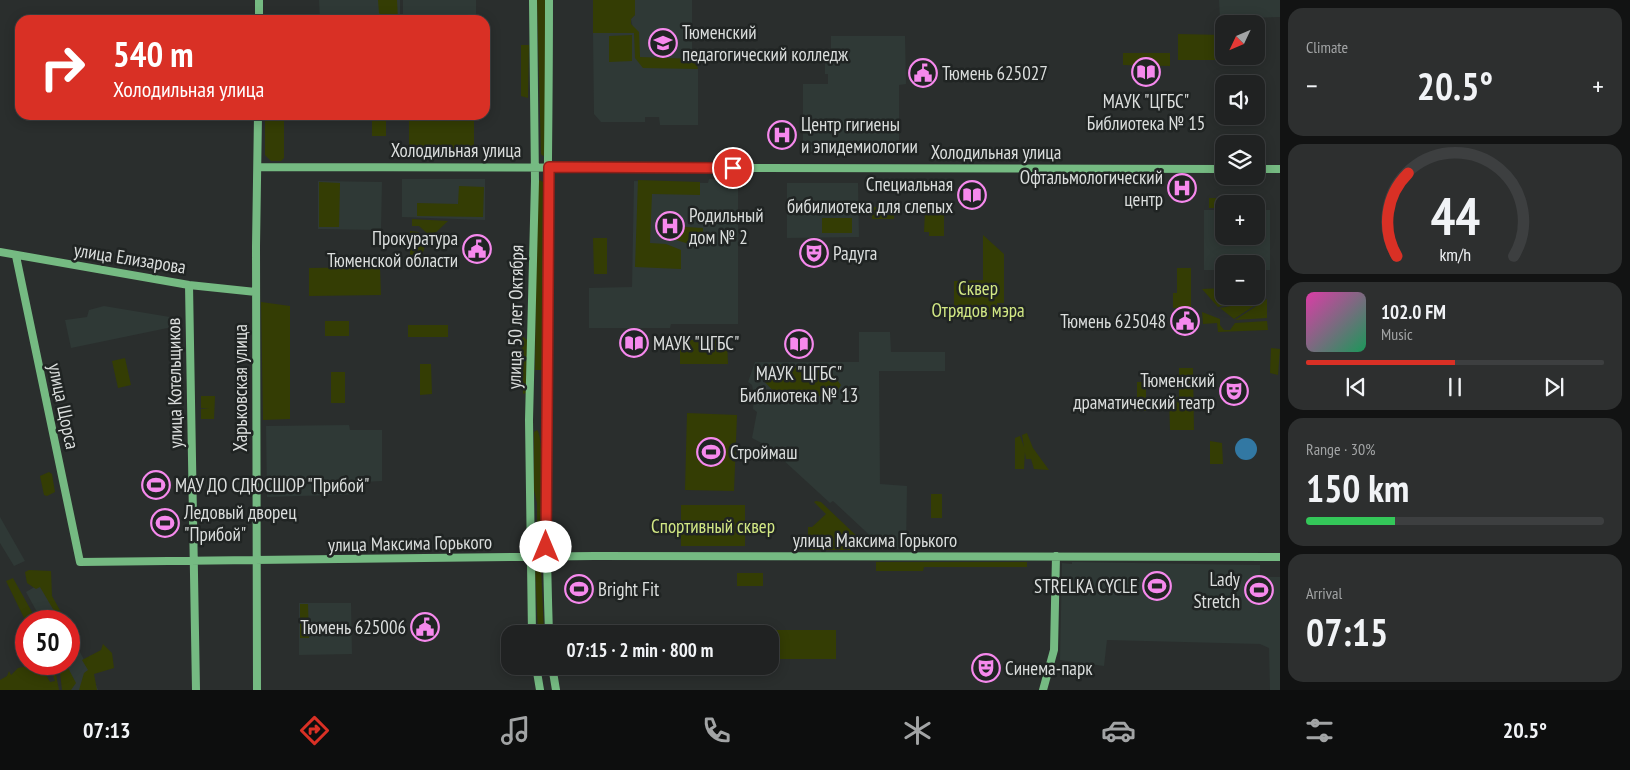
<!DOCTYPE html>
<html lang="en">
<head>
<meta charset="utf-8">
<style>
	body { margin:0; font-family:"PT Sans Narrow",sans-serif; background:#2d2f2f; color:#f1f3f6; height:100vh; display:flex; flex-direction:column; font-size:19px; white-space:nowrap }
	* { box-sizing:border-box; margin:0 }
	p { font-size:16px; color:#a2a4a5 }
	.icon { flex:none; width:28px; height:28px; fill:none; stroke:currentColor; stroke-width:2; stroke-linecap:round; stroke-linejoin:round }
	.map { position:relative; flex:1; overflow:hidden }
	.side { display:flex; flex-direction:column; gap:8px; padding:8px; background:#121313; width:350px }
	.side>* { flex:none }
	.banner { position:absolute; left:15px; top:15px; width:475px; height:105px; border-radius:15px; box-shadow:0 2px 12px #0003,0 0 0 1px #3d3f40; background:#d93025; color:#fff; overflow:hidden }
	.needle { width:32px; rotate:226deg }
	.tools { position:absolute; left:1215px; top:15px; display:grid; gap:10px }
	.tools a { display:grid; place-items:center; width:50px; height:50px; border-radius:10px; background:#202222; box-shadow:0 2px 12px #0003,0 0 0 1px #3d3f40; font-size:25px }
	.speed { position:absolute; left:15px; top:610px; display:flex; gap:10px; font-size:25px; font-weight:700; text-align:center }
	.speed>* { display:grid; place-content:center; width:65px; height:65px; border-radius:50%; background:#202222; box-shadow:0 2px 12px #0003,0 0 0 1px #3d3f40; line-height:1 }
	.speed .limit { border:8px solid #d22; background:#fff; color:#111 }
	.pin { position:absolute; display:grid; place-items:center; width:42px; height:42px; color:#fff; margin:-21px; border:2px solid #fff; border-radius:50%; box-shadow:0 1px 5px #0007 }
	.me { position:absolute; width:55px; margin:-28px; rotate:0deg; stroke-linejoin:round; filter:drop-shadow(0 0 4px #0008) }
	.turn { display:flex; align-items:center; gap:18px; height:105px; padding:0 15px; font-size:22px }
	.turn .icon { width:65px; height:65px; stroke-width:2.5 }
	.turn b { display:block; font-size:35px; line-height:42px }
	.big { font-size:38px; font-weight:600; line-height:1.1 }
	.side .widget { flex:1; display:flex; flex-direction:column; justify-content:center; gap:8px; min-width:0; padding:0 18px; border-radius:15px; background:#2d2f2f }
	.side .dial { align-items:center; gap:0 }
	.dial svg { height:130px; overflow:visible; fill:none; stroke:#3d3f40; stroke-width:7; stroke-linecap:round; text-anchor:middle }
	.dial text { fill:#f1f3f6; stroke:none }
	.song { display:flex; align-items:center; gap:15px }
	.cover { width:60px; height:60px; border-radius:8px; background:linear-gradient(135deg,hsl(320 70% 55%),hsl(150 70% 35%)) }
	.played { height:5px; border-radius:2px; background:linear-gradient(90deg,#d93025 50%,#3d3f40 50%) }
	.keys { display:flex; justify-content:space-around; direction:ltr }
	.heat { display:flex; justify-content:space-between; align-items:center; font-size:28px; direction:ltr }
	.charge { height:8px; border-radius:4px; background:linear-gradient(90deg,#34c759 30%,#3d3f40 0) }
	.trip { position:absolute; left:501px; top:625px; width:278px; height:50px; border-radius:15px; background:#202222; box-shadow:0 2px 12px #0003,0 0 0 1px #3d3f40; font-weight:600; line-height:50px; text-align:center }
	.tabs { display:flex; height:80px; justify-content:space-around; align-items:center; background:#0d0e0e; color:#a2a4a5 }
	.tabs .icon { width:35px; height:35px }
	.tabs .on { color:#d93025 }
	.tabs b { font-size:22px; color:#f1f3f6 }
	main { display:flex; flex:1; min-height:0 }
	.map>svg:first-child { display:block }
	.built { fill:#2f3936 }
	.green { fill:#343d04 }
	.water { fill:#3278a3 }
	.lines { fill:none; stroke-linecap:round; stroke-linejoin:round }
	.secondary { stroke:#75ba82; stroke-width:8 }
	.route-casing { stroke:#8d1f18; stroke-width:12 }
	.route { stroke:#d93025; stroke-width:9 }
	.labels { text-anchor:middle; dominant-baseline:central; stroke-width:5; stroke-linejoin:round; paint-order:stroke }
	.poi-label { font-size:19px; fill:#dbdedd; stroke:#202423; text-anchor:start }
	.street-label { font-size:19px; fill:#dbdedd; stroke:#202423 }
	.park-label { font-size:19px; fill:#d2e884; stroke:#202423 }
</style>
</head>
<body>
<main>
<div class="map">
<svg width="1280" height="690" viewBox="0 0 1280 690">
	<rect width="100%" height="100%" fill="#2a2e2d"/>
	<!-- built -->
	<path class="built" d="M319,0H400V20H320Z
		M403,0H476V20H403Z
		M635,0H692V58L698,69V125H660L659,117H645V122H601L594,114L593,33H634L631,19L635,15Z
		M1219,0H1280V17L1220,19Z
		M831,36H905L906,84L899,85V152H803V84H828V74H825V54L831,53Z
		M402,179H485V220L402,217Z
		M709,179L738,180V324H671L670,328H589V288L632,287L634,181L708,183Z
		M318,181L382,182L381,230L318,229Z
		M787,183H858L859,237L787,238Z
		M1204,210H1224V236H1256V210H1270V270H1256V264H1224V270H1204Z
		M104,306L182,319V325L71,348L65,320L87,317L89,310Z
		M859,332H890L891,352H945V371H879L880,484L907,486L906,549H877V542L833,501L830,503L769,447L752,438L757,412L753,409L754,395L752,385L748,382L755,362H859Z
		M349,425L350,430H382V481L364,482V494L267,497L266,426Z
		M0,517L25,561L14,566L0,543Z
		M1072,562L1260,565V577H1280V690H1270L1269,648L1260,644L1107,640L1104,666L1060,660L1062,563L1072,564Z
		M43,582L63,621H42L26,592Z
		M299,603H351L352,654L299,655Z
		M69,631L93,677L98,690H65L66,664H69Z"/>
	<!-- green -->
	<path class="green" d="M378,0H397L398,20H385L379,13Z
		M537,0H545V155L543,156L541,154Z
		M593,0H635V15L631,19V24L639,32L640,57L695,59L698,69L643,68L635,58L634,33H593Z
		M1178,34L1224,35V56H1256V36L1266,37L1265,60H1178Z
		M632,35V61L609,62V36Z
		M521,45H529L528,98L521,96Z
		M1123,53H1170V66L1123,65Z
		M265,115H284V158L281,161H271L265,155Z
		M372,115H386V136H372Z
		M409,115H474V153L409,152Z
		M540,180L543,182L542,370H535L537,182Z
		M638,180L700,182V195L652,194L650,243L666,244L681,250V269L635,267Z
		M319,182L340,183L339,227H319Z
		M459,186L484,187L483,217L417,216V203L458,204Z
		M1209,198L1261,199V208H1256V204H1224V208H1209Z
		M872,207H894V219H872Z
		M931,209H944V236H929V232H924L925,212H931Z
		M822,218H852V233H822Z
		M412,219L448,221L431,237L419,226H412Z
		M670,226L703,228V238L692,237V245L670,238Z
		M410,231L418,232L427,241L422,255H410Z
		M983,235L1004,254V303H997V319H954V281L983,280Z
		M593,238H607V274H594Z
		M380,267L381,295L309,296V268Z
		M1177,268H1191V308H1173V293H1177Z
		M1224,288V296H1230V304L1218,307L1202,289Z
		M1267,299V318L1235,320Z
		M1263,300L1234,319L1220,308Z
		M261,302L290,306V419L263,420Z
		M1202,312L1220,319V325L1224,330H1230L1235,323L1267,321L1268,330L1218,332L1217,323L1203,324Z
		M325,321H349V336H325Z
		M408,325H448V337H408Z
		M522,336L527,340L526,393L523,394Z
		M680,340H727L728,364H680Z
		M1271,348L1280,349L1278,375L1270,373Z
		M125,358L131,385L118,388L112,361Z
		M420,364H431L432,394L420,395Z
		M770,364L828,369L841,385L833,398L807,394L779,397L761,378Z
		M1179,368H1193L1194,430H1170L1169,397H1179Z
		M331,372H345V403H331Z
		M1137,382H1146V411H1137Z
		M201,396H215L214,419H201V409H209L201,408Z
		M687,413L737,415L734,491L685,490Z
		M537,430C545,438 541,523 541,540H537V503L534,490V432Z
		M1027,433L1033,448L1049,470L1034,469L1031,459H1026L1022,435Z
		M1020,436L1025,450L1024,469H1015V438Z
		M1210,441L1222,443L1223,464H1210Z
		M49,472L52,474L55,492L47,496L44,495L40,476Z
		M931,494H942V518H931Z
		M816,501L821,502L864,543L861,546H851L850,550H808V527H812L826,514L814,502Z
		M681,505H745V546H681Z
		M876,562H1027V567H924L923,571H876Z
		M539,564L541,566L544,634H538L535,567Z
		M29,570L51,571L52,596L66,621H60L40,587L36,589L27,583L25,572Z
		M737,573H763V586H737Z
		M13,578L37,621L26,622L6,581Z
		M300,604H308L309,638H300Z
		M770,630H836V659H770Z
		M103,644L112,653L114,668L94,674L97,690H79L84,673L88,670L82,660L101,650Z
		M25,662L34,667L40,664L50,682L55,681L49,664H54L59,690H0V680L7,676L9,671L11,675L18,668L27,666Z
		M59,664H66L76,683L71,690H62Z"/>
	<!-- water -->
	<path class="water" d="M1235 449a11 11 0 1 1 22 0a11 11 0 1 1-22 0Z"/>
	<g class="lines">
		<!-- secondary -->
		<path class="secondary" d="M259,0V20
			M258,167L1224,169
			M1256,169H1280
			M0,252L189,285L256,292
			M16,256L80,562L594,556L1280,557
			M189,285L196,690
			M532,634L529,420L535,181L533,0
			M549,634C542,423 549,211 549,0
			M536,666L540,690
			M552,666L556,690
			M257,690L256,246L258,115
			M1043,690L1054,650L1056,556"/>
	</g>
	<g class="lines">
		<defs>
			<path id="route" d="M546,547L549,167L733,168"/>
		</defs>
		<!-- route casing -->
		<use href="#route" class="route-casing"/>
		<!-- route -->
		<use href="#route" class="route"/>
	</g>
	<!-- icons -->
	<defs>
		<symbol id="university-ring" viewBox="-11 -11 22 22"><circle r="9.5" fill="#202423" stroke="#f689ed" stroke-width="1.5"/><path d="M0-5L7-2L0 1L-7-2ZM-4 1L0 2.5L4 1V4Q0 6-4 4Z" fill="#f689ed"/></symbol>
		<symbol id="library-ring" viewBox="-11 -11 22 22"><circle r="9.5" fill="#202423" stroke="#f689ed" stroke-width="1.5"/><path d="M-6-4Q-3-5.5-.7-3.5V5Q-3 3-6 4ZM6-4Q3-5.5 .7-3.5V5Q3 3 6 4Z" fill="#f689ed"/></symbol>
		<symbol id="civic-ring" viewBox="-11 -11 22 22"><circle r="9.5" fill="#202423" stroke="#f689ed" stroke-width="1.5"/><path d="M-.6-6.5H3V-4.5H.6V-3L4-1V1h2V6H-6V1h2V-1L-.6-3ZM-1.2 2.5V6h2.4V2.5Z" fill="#f689ed"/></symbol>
		<symbol id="hospital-ring" viewBox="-11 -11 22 22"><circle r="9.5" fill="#202423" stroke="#f689ed" stroke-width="1.5"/><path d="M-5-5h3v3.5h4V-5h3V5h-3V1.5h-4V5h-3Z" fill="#f689ed"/></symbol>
		<symbol id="theatre-ring" viewBox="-11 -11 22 22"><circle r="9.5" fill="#202423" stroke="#f689ed" stroke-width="1.5"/><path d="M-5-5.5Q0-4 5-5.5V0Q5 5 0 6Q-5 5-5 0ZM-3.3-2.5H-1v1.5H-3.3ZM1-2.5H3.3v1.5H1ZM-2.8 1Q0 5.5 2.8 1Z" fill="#f689ed"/></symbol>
		<symbol id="stadium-ring" viewBox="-11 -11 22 22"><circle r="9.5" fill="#202423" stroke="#f689ed" stroke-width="1.5"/><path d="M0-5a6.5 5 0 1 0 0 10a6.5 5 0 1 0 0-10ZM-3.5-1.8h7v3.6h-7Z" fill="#f689ed"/></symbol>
	</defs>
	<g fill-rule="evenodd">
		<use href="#university-ring" x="647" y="27" width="32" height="32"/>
		<use href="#library-ring" x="1130" y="56" width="32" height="32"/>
		<use href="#civic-ring" x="907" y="57" width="32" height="32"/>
		<use href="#hospital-ring" x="766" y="119" width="32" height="32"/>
		<use href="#hospital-ring" x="1166" y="172" width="32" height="32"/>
		<use href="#library-ring" x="956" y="179" width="32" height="32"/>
		<use href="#hospital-ring" x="654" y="210" width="32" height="32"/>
		<use href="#civic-ring" x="461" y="233" width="32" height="32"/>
		<use href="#theatre-ring" x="798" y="237" width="32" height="32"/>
		<use href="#civic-ring" x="1169" y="305" width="32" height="32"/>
		<use href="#library-ring" x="618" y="327" width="32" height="32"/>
		<use href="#library-ring" x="783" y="328" width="32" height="32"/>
		<use href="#theatre-ring" x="1218" y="375" width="32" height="32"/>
		<use href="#stadium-ring" x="695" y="436" width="32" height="32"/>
		<use href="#stadium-ring" x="140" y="469" width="32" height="32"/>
		<use href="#stadium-ring" x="149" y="507" width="32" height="32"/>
		<use href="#stadium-ring" x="1141" y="570" width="32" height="32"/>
		<use href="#stadium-ring" x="563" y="573" width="32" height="32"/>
		<use href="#stadium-ring" x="1243" y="574" width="32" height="32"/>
		<use href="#civic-ring" x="409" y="611" width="32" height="32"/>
		<use href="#theatre-ring" x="970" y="652" width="32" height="32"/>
	</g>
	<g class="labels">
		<!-- poi labels -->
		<g class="poi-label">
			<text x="682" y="32">Тюменский<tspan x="682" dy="22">педагогический колледж</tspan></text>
			<text x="942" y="73">Тюмень 625027</text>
			<text x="1146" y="101" text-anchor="middle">МАУК "ЦГБС"<tspan x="1146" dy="22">Библиотека № 15</tspan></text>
			<text x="801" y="124">Центр гигиены<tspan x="801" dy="22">и эпидемиологии</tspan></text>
			<text x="1163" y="177" text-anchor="end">Офтальмологический<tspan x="1163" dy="22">центр</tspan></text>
			<text x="953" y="184" text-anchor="end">Специальная<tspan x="953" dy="22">бибилиотека для слепых</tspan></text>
			<text x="689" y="215">Родильный<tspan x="689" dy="22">дом № 2</tspan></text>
			<text x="458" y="238" text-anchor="end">Прокуратура<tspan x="458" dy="22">Тюменской области</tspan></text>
			<text x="833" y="253">Радуга</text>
			<text x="1166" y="321" text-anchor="end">Тюмень 625048</text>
			<text x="653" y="343">МАУК "ЦГБС"</text>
			<text x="799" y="373" text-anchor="middle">МАУК "ЦГБС"<tspan x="799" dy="22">Библиотека № 13</tspan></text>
			<text x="1215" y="380" text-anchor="end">Тюменский<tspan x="1215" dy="22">драматический театр</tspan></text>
			<text x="730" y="452">Строймаш</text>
			<text x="175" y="485">МАУ ДО СДЮСШОР "Прибой"</text>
			<text x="184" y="512">Ледовый дворец<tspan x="184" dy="22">"Прибой"</tspan></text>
			<text x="1240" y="579" text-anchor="end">Lady<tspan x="1240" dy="22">Stretch</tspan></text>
			<text x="1138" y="586" text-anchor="end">STRELKA CYCLE</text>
			<text x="598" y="589">Bright Fit</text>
			<text x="406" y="627" text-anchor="end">Тюмень 625006</text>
			<text x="1005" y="668">Синема-парк</text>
		</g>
		<!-- street labels -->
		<g class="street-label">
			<text x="456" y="150">Холодильная улица</text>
			<text x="996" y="152">Холодильная улица</text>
			<text transform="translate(130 258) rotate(9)">улица Елизарова</text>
			<text transform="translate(515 317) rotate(-89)">улица 50 лет Октября</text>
			<text transform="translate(174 383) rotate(-91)">улица Котельщиков</text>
			<text transform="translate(240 388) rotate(-90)">Харьковская улица</text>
			<text transform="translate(64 406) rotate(78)">улица Щорса</text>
			<text x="875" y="540">улица Максима Горького</text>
			<text transform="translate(410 543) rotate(-1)">улица Максима Горького</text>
		</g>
		<!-- park labels -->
		<g class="park-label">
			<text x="978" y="288">Сквер<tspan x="978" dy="22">Отрядов мэра</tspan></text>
			<text x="713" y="526">Спортивный сквер</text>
		</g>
	</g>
</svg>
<div class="tools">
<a><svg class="needle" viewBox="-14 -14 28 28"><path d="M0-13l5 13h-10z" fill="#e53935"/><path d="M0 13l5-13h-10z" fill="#a2a4a5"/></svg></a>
<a><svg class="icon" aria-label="sound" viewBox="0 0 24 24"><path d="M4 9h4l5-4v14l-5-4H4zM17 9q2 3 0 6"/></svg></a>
<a><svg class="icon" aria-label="layers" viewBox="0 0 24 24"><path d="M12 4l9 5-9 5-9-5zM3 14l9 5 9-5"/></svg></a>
<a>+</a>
<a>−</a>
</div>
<div class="speed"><div class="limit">50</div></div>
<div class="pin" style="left:733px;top:168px;background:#d93025"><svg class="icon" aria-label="arrive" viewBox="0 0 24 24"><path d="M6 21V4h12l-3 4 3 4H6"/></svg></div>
<svg class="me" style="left:546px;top:547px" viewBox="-20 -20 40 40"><circle r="19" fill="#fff"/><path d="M0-13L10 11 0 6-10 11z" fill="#d93025"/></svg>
<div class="trip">07:15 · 2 min · 800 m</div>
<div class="banner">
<div class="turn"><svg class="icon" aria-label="right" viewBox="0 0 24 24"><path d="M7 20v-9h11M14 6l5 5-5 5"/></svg><div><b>540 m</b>Холодильная улица</div></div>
</div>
</div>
<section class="side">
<div class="widget"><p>Climate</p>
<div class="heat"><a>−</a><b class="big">20.5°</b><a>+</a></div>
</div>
<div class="widget dial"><svg viewBox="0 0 100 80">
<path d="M14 69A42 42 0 1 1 86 69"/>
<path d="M14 69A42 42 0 0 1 21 18" stroke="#d93025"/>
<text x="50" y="56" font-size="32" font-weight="700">44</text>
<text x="50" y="72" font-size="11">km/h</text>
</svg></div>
<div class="widget">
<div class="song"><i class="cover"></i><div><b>102.0 FM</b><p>Music</p></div></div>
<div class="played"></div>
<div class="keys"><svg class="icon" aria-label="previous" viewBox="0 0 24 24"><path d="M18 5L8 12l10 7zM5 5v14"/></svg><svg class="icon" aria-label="pause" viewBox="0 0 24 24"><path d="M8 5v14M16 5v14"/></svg><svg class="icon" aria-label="next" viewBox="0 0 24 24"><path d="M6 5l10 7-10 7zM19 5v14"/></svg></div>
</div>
<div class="widget"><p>Range · 30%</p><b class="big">150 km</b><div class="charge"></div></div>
<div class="widget"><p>Arrival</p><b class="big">07:15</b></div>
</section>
</main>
<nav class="tabs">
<b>07:13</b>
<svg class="icon on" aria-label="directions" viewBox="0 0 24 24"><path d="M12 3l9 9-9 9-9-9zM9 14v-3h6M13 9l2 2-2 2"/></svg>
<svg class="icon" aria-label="music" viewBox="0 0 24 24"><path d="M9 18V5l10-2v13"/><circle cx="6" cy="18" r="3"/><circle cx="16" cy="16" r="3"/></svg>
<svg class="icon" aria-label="phone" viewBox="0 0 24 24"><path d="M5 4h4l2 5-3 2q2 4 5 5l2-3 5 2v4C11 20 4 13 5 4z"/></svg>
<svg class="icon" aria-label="climate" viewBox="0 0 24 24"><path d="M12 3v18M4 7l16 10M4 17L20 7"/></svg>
<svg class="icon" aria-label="car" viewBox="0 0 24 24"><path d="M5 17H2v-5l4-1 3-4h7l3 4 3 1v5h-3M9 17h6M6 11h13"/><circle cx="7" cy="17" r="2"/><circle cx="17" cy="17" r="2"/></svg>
<svg class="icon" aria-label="filters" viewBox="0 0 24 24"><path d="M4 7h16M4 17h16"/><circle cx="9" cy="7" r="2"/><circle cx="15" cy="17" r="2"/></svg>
<b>20.5°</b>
</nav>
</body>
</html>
